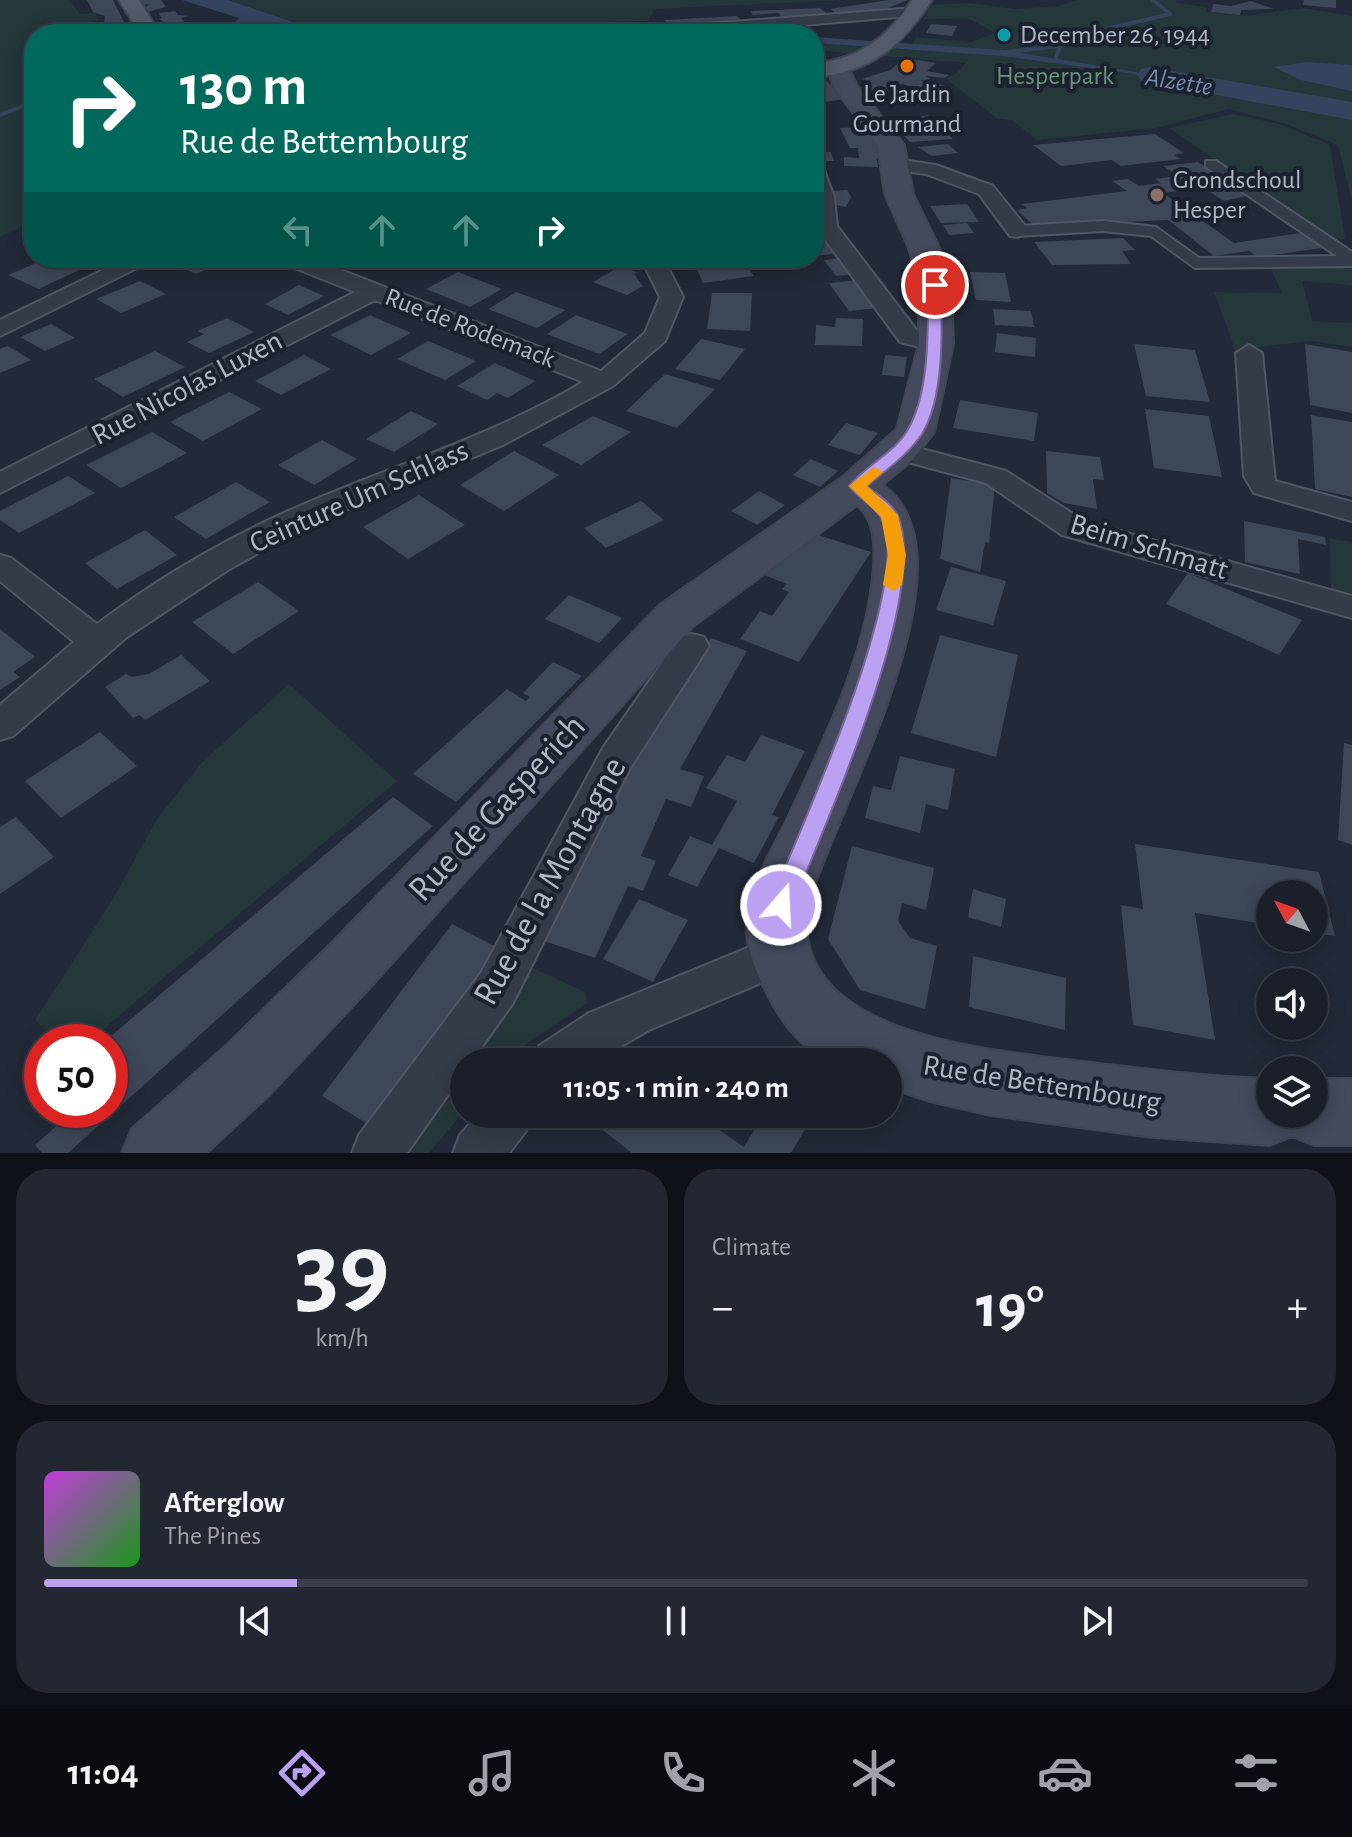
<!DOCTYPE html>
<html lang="en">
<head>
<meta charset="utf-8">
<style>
	body { margin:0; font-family:"Alegreya Sans",sans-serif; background:#232732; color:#f1f3f6; height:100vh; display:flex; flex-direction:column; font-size:30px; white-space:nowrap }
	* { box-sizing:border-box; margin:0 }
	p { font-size:26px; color:#9fa2a8 }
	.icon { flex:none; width:44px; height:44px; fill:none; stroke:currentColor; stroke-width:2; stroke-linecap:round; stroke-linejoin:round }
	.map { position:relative; height:1153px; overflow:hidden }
	.details { display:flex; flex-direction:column; gap:16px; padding:16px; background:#0e1117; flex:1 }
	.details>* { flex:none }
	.hud { position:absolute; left:24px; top:24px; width:800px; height:244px; border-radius:32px; box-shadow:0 4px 20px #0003,0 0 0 2px #383d47; background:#00695c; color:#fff; overflow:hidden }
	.needle { width:52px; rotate:311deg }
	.fabs { position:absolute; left:1256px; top:880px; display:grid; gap:16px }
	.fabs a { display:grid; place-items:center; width:72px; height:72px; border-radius:50%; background:#1a1f2a; box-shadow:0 4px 20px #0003,0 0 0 2px #383d47; font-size:40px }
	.speed { position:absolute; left:24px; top:1024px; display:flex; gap:16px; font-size:40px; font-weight:700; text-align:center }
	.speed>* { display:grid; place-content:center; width:104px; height:104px; border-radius:50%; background:#1a1f2a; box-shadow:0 4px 20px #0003,0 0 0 2px #383d47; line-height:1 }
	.speed .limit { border:12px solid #d22; background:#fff; color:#111 }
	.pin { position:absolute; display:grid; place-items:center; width:68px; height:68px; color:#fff; margin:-34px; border:4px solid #fff; border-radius:50%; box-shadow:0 2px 8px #0007 }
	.me { position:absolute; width:88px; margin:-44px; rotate:19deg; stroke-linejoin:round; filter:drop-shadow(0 0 6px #0008) }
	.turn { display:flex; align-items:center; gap:28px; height:168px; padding:0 24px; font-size:36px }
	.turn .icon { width:104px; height:104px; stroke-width:2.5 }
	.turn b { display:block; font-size:56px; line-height:68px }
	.lanes { display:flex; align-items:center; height:76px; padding:0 24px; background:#0003; justify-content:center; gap:40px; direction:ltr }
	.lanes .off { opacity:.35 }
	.big { font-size:60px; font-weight:700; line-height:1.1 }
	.details .tile { flex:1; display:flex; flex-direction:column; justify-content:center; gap:12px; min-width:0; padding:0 28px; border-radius:32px; background:#232732 }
	.details .dial { align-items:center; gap:0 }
	.dial b { font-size:104px; line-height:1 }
	.song { display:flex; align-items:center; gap:24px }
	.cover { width:96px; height:96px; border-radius:12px; background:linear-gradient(135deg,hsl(290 70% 55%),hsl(120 70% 35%)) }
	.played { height:8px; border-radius:4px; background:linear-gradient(90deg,#bca0f2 20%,#383d47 20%) }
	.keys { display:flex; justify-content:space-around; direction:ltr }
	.heat { display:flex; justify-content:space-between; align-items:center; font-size:44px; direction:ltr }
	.details .tiles { flex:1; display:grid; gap:16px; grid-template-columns:1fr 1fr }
	.tile:last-child { grid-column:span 2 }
	.trip { position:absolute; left:450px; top:1048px; width:452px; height:80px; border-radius:40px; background:#1a1f2a; box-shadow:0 4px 20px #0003,0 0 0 2px #383d47; font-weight:700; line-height:80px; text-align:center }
	.tabs { display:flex; height:128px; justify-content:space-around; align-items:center; background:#0a0c11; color:#9fa2a8 }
	.tabs .icon { width:56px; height:56px }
	.tabs .active { color:#bca0f2 }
	.tabs b { font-size:36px; color:#f1f3f6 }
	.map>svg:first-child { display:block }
	.green { fill:#25373b }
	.water { fill:#36435f }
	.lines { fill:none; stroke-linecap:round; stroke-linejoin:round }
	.stream { stroke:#36435f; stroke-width:4 }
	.river { fill:#36435f; fill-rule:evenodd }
	.building { fill:#3e4758 }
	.pedestrian-casing { stroke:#505664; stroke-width:4 }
	.minor-casing { stroke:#505664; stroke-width:4 }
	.secondary-casing { stroke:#3f4552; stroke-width:4 }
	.primary-casing { stroke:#3f4552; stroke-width:4 }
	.pedestrian { fill:#353c49; fill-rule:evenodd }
	.minor { fill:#353c49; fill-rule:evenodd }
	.secondary { fill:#444a5c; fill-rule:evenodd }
	.primary { fill:#535a69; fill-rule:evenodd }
	.route { fill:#bca0f2; stroke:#7a689d; stroke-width:2 }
	.slow { fill:#f59e0b }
	.culture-dot { fill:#0f9aa8; stroke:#1b212e; stroke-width:3 }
	.food-dot { fill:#e8710a; stroke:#1b212e; stroke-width:3 }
	.education-dot { fill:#8d6e63; stroke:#1b212e; stroke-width:3 }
	.labels { text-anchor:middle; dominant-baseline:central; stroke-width:8; stroke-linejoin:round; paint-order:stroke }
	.far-poi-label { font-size:26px; fill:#b0b6c5; stroke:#1b212e; text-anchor:start }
	.far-park-label { font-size:26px; fill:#689577; stroke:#1b212e }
	.far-water-label { font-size:26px; font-style:italic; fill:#798aac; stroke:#1b212e }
	.far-street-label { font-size:26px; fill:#b0b6c5; stroke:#1b212e }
	.street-label { font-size:30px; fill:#b0b6c5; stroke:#1b212e }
	.near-street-label { font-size:36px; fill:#b0b6c5; stroke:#1b212e }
</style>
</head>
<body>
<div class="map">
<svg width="1352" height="1153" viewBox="0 0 1352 1153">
	<rect width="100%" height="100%" fill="#222938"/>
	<!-- green -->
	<path class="green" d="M0,0H69L80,14L95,13L98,21L91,22L88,34H34V73L31,75L34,77V221L0,237Z
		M228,0H842L654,9L648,21L528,24L530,34H328Z
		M1077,0H1176V3L1207,7L1206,12L1245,16L1303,8L1352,16V202L1338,145L1286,124L1229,109L1156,128L1037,140L1012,120L998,119L945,78L956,74L966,63L814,50V43L910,50L916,37L970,42L996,33L967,18L924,19L931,5L968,3L1015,9L1059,6Z
		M1234,114L1283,125L1330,145L1345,239L1333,240L1169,128Z
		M1269,265H1352V285L1302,281L1312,321L1352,323V347L1311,341L1235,350L1214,292L1282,293Z
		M1330,539L1352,542V595L1331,589Z
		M289,684L397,781L88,1042H56L35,1020L111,902L157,819L202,762Z
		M533,968L585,992L587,1003L526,1044L509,1062H471L501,1020L523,969Z
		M464,1072V1111L429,1153H407Z"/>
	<!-- water -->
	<path class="water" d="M182,0H228L328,34C301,34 277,25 251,25C244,25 239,27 232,25L239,18Z
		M814,37L1003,50L1221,86L1003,56L814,43Z
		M1306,62L1352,65V91L1301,80L1274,67Z"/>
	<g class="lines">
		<!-- stream -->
		<path class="stream" d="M210,34L245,22
			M1081,35L1170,14L1153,0
			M1007,52L1060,46
			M1055,61L1060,46L1074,38
			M0,115L34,102"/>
		<!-- river -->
		<path class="river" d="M1150,67L1352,102V120L1141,81L1137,75L1141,69Z"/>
	</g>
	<!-- building -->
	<path class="building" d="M87,0H113L126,26L121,27L123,34H102L105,16L93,12Z
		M141,0H161L166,7L148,12L145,7L150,4L143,5Z
		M889,0H908L883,10L839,15L830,9Z
		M1304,0H1336V8L1303,5Z
		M1251,1L1274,9L1241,10L1240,15L1211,12L1213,4L1231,6Z
		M820,8L830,16L782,19L779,13L753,15L750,11Z
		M175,11L178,15L190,16L181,18L184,22H194L207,31L182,34L159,19L162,18L158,13Z
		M737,16L744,23L672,27L664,20Z
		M636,23L638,28L577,30L576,25Z
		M931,24L957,26L952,36L926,33Z
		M905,58L936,63L927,71L949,75L945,78L926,76L930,79L921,81L946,86L942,87L948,90L936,94L902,84L896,86L918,91L908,97L889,90L880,94L857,89L871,81L862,79L890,70Z
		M814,76H821L846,99L816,103Z
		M928,115L953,139L910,142L891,123Z
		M866,127L881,149L882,160L877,159L878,167L844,166V157L859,158L858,148H850L840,128Z
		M1155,134L1184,153L1174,155L1181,159L1121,166L1112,160L1061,166L1033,145Z
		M815,137H821L824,152H831L834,161H814Z
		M948,144L958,153L932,156L918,147Z
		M1198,162L1250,195L1224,201L1204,188L1163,193L1234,243L1300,233L1322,248L1257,257L1249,251L1214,256L1168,220L1034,226L1017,210L1027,208L1022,204L1127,191L1112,181L1128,179L1139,186L1161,183L1155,179L1178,176L1163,166Z
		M847,190L851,197L846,207L831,204L835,197L832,191Z
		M967,204L979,222L941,223L930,206Z
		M967,223L974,233L949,235L943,225Z
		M1123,238L1135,250L1122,251L1131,264L1052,265L1034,242Z
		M831,241L842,253L814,256V243Z
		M48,258L79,270L39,289L8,275Z
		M183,258H232L196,274L172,263Z
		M569,258H608L583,270L562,262Z
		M842,258L855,274L836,276L824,260Z
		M742,261L754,276L703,283L696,267Z
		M621,266L639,273L634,274L643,286L627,295L593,282Z
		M458,272L502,289L470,307L426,289Z
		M970,272L1005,273L1011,302L976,300Z
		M861,280L879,308L849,311L829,283Z
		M140,281L166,294L121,313L96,299Z
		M299,285L324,296L288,315L265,304Z
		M516,292L565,310L537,328L488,309Z
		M712,293H752L750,331L707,329Z
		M993,309L1031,311L1034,327L995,325Z
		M370,315L411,333L371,355L330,335Z
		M576,315L628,334L599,354L547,334Z
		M227,318L254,332L209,353L187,342L204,334L198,331Z
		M836,318L863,319L862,346L815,345L816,325L835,327Z
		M51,324L75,338L45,351L20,337Z
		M997,333L1036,338L1035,357L995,352Z
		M701,339L745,349L720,380L675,369Z
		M428,341L476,361L445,380L397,359Z
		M1134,344L1195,350L1210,402L1146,396Z
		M1305,344L1352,352V413L1310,405Z
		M8,346L31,360L0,373V349Z
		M155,351L185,367L123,397L94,379Z
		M304,355L331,369L281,395L255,381Z
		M885,355L907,357L904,377L882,375Z
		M495,363L535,381L508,398L497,393L487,400L457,386Z
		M665,374L715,389L677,428L626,411Z
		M229,392L262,409L203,441L170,422Z
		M960,400L1038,413L1034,441L953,428Z
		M1145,409L1209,416L1222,477L1154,468Z
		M411,411L438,424L394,452L366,439Z
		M1311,415L1352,422V497L1315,489Z
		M593,416L631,432L581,465L542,445Z
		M846,423L878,433L860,455L828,445Z
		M152,432L187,453L121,488L86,465Z
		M322,440L357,459L314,485L278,465Z
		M514,451L559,475L504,511L460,485Z
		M1046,451L1100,457L1104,480L1093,479L1097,509L1064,503L1047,493Z
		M811,459L838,471L820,487L793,475Z
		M68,476L95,493L19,533L0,520V511Z
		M951,478L995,485L989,543L985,542L980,572L940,559Z
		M236,482L270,502L206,539L174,517Z
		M759,491L785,505L757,525L731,511Z
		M419,495L465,525L408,559L363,527Z
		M641,501L664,520L606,548L584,528Z
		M1244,521L1325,537L1326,545L1298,539L1300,574L1245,562Z
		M145,530L177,555L117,589L85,563Z
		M812,533L871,552L799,662L740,639L760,611L772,616L789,592L782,589L787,584L759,573Z
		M951,567L1006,581L993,625L936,610Z
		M1188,573L1302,620L1279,655L1166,604Z
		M258,582L299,611L233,654L192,622Z
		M569,595L622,618L599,643L545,619Z
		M0,629L35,657L13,672L20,677L0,690Z
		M940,635L1018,655L996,757L911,733Z
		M711,638L747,651L680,769L704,776L691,807L666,799L641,856L656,861L643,891L628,886L595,958L544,941L645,734Z
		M181,655L210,681L145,720L140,715L133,718L105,687L126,674L132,677L149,674Z
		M553,662L582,676L456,802L413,774L507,689L526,701L530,697L523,693Z
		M100,732L137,766L61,818L25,781Z
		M761,735L805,751L772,815L779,817L754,863L719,848L697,887L668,875L690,836L712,845L737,801L706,788L727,755L745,762Z
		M1344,743L1352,745V845L1338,840Z
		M900,756L955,769L948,810L926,804L920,833L865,818L873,786L891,790Z
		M393,797L433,826L68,1153H42L35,1145L59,1124L45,1110H110V1042H104Z
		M16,817L54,857L0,894V827Z
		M1135,844L1319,872L1335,936L1314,933V894H1270V925L1195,913L1215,1040L1133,1025L1121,905L1143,909Z
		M852,846L934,868L926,910L902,903L898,921L910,938L937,946L925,1009L860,990L828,939Z
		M973,889L1006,899L1001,927L968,917Z
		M639,899L688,920L653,982L603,959Z
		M452,924L498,948L371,1126L322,1096Z
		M973,956L1066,978L1065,1030L969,1007Z
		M582,1114H696L744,1147L764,1114H814L791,1153H632Z"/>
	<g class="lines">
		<defs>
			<path id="pedestrian" d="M1206,161H1216L1352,252V266L1195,268L1151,236L1103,231L1018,236L1010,231L1018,226L1103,221L1156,227L1199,258L1337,256L1206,167Z"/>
			<path id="minor" d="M915,8L922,12L920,15L698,34H634L642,29Z
				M895,159L936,165L993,186L1029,231L1018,237L1010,236L979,194L926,174L888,169L885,165Z
				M814,164L824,170L834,197L837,226L918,332L945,339L948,344L945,349L936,351L900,342L819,231Z
				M128,258H157L0,336V320Z
				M279,258H310L601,371L645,333L660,297L641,258H663L683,297L665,341L613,386L503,445L309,525L228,570L127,637L13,736L0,740V705L74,642L0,581V555L11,558L97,624C161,576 235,533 309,502C401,463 496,434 583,382L375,300L0,493V472L355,292L282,263Z
				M1249,345L1262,353L1275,481L1352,502V521L1254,493L1244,476L1236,353Z
				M899,443L1006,471L1084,521L1352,596V618L1062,535L986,483L889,457L885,451L889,445Z
				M692,634L704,637L709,646L630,768L513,1003L471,1062H464V1072L407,1153H352L359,1135L481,973L603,748L680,637Z
				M779,935L794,941L801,955L794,969L649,1030L594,1062H532L539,1046L589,1013Z
				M478,1114H533L526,1131L509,1153H453L460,1135Z"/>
			<path id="secondary" d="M839,63L847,65L857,86L904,145L913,194L939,248L951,285L953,344L934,432L913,459L882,485C984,555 833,814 808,904C785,1035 989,1050 1075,1061C1140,1069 1205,1077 1270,1079V1114H1314V1079H1352V1145H1314L1292,1136L1270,1145L1153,1137L991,1115L930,1101L888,1087V1062C871,1062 850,1065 833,1062C809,1057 784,1025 773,1004C759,979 744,948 747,918C751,883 773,849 788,818C824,739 868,653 874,566C875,544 875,519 857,505L692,627L373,984L271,1093L206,1153H122L132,1129L225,1047L331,944L660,605L843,477L897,429L919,344V285L909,248L885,194L878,146L834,87L828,70Z"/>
			<path id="primary" d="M119,0H139L160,34H140Z
				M912,0H932C902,46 870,73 814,77V63C859,60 888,37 912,0Z"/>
		</defs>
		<!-- pedestrian casing -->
		<use href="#pedestrian" class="pedestrian-casing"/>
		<!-- minor casing -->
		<use href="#minor" class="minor-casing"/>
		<!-- secondary casing -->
		<use href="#secondary" class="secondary-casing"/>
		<!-- primary casing -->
		<use href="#primary" class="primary-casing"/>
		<!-- pedestrian -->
		<use href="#pedestrian" class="pedestrian"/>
		<!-- minor -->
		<use href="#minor" class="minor"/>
		<!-- secondary -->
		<use href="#secondary" class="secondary"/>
		<!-- primary -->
		<use href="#primary" class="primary"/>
	</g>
	<!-- route -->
	<path class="route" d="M935,281L941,285C942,328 945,396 922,434C908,455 886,470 867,486C876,494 893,504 898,516C930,594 825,823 793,905L789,913L781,916L772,913L769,905C796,839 919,574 880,516C872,504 857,497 849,486C866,465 893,454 907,431C930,393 928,328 928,285Z"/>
	<!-- slow -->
	<path class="slow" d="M874,467L883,472L867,486L898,515L906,555L902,585L893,591L883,585L888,555L881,517L849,486Z"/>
	<!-- markers -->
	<circle class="culture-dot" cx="1004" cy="35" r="8"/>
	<circle class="food-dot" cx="907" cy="66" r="8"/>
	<circle class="education-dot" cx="1157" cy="195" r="8"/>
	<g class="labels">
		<!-- far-poi labels -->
		<g class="far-poi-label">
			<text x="1020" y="35">December 26, 1944</text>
			<text x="907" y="94" text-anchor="middle">Le Jardin<tspan x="907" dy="30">Gourmand</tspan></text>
			<text x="1173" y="180">Grondschoul<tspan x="1173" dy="30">Hesper</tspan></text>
		</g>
		<!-- far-park labels -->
		<g class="far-park-label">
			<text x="1055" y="76">Hesperpark</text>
		</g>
		<!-- far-water labels -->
		<g class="far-water-label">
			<text transform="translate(1179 82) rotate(9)">Alzette</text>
		</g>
		<!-- far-street labels -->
		<g class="far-street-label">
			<text transform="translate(470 328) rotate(21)">Rue de Rodemack</text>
		</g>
		<!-- street labels -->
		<g class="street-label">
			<text transform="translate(187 388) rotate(-28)">Rue Nicolas Luxen</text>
			<text transform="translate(359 497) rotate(-24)">Ceinture Um Schlass</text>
			<text transform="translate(1149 547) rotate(17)">Beim Schmatt</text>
			<text transform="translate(1042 1084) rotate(9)">Rue de Bettembourg</text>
		</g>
		<!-- near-street labels -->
		<g class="near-street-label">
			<text transform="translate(497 808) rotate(-47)">Rue de Gasperich</text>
			<text transform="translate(550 881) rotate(-61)">Rue de la Montagne</text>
		</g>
	</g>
</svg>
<div class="fabs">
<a><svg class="needle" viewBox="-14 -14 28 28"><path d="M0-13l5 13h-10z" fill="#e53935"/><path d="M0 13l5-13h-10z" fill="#9fa2a8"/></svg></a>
<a><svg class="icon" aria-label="sound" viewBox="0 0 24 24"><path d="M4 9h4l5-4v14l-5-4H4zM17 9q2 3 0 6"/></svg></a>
<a><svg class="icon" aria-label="layers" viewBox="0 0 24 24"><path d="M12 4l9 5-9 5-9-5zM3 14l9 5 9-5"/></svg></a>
</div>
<div class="speed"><div class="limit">50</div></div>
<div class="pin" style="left:935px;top:285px;background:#d93025"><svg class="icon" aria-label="arrive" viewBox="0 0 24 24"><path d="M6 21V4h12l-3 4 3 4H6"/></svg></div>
<svg class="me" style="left:781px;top:905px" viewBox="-20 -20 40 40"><circle r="17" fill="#bca0f2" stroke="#fff" stroke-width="3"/><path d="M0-11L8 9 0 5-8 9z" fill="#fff"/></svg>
<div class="trip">11:05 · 1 min · 240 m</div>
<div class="hud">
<div class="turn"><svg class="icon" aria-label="right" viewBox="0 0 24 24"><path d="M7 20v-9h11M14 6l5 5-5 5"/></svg><div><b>130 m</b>Rue de Bettembourg</div></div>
<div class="lanes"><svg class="icon off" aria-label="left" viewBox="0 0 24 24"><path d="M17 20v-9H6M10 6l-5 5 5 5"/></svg><svg class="icon off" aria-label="ahead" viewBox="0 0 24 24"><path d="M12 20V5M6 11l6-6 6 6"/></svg><svg class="icon off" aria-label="ahead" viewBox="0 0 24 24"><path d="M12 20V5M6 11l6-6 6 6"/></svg><svg class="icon" aria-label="right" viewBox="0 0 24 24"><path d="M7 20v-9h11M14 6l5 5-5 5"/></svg></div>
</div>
</div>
<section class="details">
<div class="tiles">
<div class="tile dial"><b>39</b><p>km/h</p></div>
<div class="tile"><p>Climate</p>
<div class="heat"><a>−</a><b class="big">19°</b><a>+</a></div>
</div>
<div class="tile">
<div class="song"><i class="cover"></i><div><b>Afterglow</b><p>The Pines</p></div></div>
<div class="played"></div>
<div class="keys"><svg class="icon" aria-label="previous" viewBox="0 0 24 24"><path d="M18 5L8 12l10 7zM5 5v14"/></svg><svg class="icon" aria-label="pause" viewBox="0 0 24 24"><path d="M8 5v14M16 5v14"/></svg><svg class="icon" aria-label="next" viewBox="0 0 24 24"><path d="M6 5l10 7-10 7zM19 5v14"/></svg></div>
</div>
</div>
</section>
<nav class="tabs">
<b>11:04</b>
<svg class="icon active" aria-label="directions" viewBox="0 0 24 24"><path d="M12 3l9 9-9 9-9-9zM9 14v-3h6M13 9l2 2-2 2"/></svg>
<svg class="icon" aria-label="music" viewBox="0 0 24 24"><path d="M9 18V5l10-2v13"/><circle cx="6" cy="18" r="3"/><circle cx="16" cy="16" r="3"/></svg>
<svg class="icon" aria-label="phone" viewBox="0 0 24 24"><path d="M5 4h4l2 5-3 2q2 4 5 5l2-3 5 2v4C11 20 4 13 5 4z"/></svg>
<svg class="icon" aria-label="climate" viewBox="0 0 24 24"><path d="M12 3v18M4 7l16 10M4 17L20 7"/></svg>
<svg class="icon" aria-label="car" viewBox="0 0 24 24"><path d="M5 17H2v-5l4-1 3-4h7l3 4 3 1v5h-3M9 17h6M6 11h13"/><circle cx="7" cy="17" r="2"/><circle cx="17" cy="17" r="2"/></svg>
<svg class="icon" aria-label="filters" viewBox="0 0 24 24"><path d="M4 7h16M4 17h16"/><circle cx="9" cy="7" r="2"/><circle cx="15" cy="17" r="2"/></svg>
</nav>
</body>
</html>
